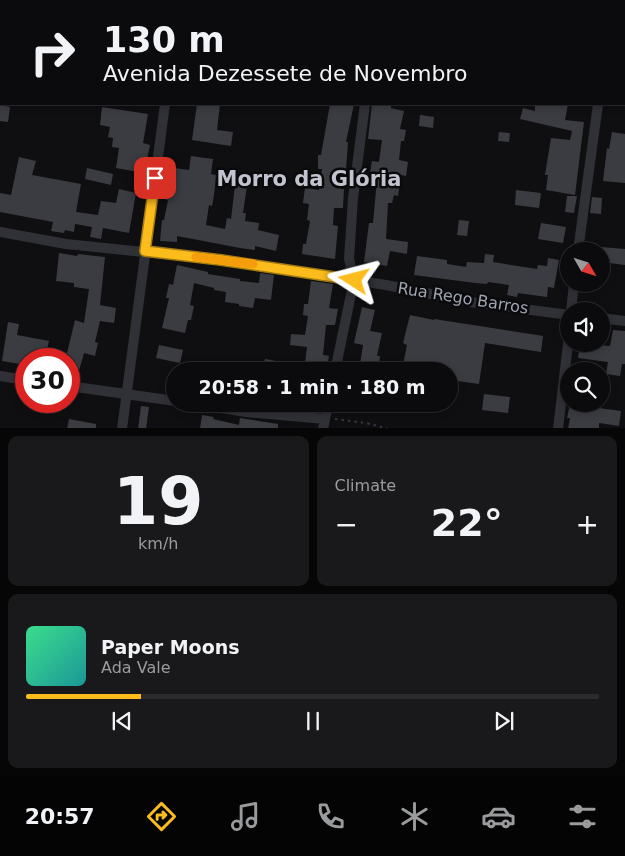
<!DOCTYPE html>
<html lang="en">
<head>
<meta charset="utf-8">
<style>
	body { margin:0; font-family:"DejaVu Sans",sans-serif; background:#19191b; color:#f1f3f6; height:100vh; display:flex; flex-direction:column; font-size:19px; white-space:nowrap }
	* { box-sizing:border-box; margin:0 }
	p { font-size:16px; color:#9a9b9d }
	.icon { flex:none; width:28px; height:28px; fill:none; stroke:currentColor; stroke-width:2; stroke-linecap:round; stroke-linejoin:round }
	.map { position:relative; height:428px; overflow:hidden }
	.details { display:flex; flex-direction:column; gap:8px; padding:8px; background:#060607; flex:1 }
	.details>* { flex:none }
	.banner { position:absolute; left:0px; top:0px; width:625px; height:105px; box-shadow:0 2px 8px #0003,0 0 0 1px #2b2b2e; background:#0b0b0d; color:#f1f3f6; overflow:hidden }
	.needle { width:32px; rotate:129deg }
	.fabs { position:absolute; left:560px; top:242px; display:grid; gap:10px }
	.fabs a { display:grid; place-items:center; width:50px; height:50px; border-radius:50%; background:#0b0b0d; box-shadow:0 2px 8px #0003,0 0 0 1px #2b2b2e; font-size:25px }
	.speed { position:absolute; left:15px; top:348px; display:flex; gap:10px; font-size:25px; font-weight:700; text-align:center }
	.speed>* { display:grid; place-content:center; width:65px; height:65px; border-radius:50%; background:#0b0b0d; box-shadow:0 2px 8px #0003,0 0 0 1px #2b2b2e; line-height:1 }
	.speed .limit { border:8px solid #d22; background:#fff; color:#111 }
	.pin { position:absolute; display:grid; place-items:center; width:42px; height:42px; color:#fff; margin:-21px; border-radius:10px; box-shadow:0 2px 8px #0006 }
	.me { position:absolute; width:55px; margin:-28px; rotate:279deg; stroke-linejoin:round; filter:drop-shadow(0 0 4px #0008) }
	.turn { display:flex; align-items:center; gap:18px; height:105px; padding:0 20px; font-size:22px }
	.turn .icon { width:65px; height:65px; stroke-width:2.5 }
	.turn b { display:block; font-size:35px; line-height:42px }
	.big { font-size:38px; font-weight:700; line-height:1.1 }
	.details .widget { flex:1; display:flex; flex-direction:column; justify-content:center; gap:8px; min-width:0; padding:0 18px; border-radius:10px; background:#19191b }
	.details .dial { align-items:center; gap:0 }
	.dial b { font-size:65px; line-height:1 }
	.song { display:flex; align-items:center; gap:15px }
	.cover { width:60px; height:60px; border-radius:8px; background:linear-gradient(135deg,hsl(150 70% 55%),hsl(180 70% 35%)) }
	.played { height:5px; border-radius:2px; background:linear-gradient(90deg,#fcbd1c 20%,#2b2b2e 20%) }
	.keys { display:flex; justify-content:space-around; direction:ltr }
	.heat { display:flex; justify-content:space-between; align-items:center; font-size:28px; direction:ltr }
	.details .tiles { flex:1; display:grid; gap:8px; grid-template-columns:1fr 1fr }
	.widget:last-child { grid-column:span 2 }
	.trip { position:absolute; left:166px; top:362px; width:292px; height:50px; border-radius:25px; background:#0b0b0d; box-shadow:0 2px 8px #0003,0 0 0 1px #2b2b2e; font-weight:700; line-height:50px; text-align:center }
	.tab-bar { display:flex; height:80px; justify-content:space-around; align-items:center; background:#040405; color:#9a9b9d }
	.tab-bar .icon { width:35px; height:35px }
	.tab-bar .active { color:#fcbd1c }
	.tab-bar b { font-size:22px; color:#f1f3f6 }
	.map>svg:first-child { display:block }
	.building { fill:#3b3c41 }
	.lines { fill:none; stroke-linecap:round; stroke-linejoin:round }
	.path { stroke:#36383d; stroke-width:2; stroke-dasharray:2.5 4; stroke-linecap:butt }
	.minor { stroke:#303136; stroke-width:10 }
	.route-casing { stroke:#a47b12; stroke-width:12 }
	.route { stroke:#fcbd1c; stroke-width:9 }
	.slow { stroke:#f59e0b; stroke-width:9 }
	.labels { text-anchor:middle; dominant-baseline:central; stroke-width:5; stroke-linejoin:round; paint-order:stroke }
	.street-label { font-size:16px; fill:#9fa4b3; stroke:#0a0a0c }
	.district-label { font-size:21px; font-weight:bold; fill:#c1c4cf; stroke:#0a0a0c }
</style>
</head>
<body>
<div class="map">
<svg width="625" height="429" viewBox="0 0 625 429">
	<rect width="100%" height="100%" fill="#0f0f11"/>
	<!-- building -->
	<path class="building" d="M197,104H220L217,130L233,132L231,146L192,140Z
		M330,104H354L346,142H348L346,170H344L341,189H344L343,208H334L333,225L338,226L335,259L302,254L303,244H306L310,221L307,220L309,204L303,203L305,188L319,190L322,169H318V155H321Z
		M372,104H391V108L404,111L400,129L406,130L404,141H401L399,160L408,162L406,176L401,175L398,196L394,195L392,203H388L386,239L408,242L407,254L390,251L387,266L364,262L369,223H373L377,180L369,179L372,161L379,162L382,140L368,139Z
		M535,104H568L565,120L584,122L575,195L546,190L548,175H545L551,138L570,140L572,131L520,119L523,108L535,111Z
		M0,105L10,107L8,122L0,121Z
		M102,107L148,114L143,143L150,145L144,173L116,168L119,148L112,147L113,138L108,137L110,127L100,125Z
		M420,115L434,117L433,128L419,126Z
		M499,132L510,133L509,142L498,141Z
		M612,132L625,134V183L603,181L607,148L609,149Z
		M191,156L213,159L211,174L216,175L214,195L212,206L209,205L206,225L225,229L227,218L231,219L236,177L248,179L243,213H246L245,221L259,223L258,230L279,235L276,251L255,246V250L240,248L177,236V242L160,241L162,220H164L168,200H166L168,187L172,188L175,168L189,170Z
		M19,157L36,161L32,175L81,184L76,212L98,215L101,201L116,203L119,189L136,193L129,233L103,228L101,239L90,237L92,227L75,224L74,232L65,230L64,233L51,231L53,222L0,212V193L11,195Z
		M87,168L113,174L111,185L85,179Z
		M516,190L541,193L539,208L515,205Z
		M567,196H577L574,213L565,212Z
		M592,197L602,198L601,214L590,213Z
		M459,220L469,221L467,236L457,235Z
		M541,223L566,227L563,243L538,239Z
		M601,247L625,249V265L601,262Z
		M59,253L77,256L78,254L105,257L100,305L116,308L114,323L100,321L95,342L98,343L95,356L84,353L77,378L69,376V359H26V365L2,361L8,322L19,324L17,335L49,341L47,349L67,353L75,320L84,323L89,289L74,287V283L56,281Z
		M485,254L494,255L493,262L537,269L538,265L547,266L548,258L559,260L554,288L548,287L547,297L518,293L517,297L507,295L509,285L488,282L487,284L475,283L414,275L417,256L447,260V264L466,267L467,262L484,263Z
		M177,265L208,272V274L240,279V281L259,283L260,273L274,275L271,300L255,298L253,308L239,306V304L225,302L226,292L214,290V288L194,283L190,305L194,306L191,320H188L185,333L162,328L169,298H166L169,284L173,285Z
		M311,281L333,284L329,308L338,309L335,325H326L323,355L329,356L327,367L322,366L321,371H304L307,347L290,345L291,334L305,335L308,316L303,315L304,304H308Z
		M362,307L375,310L370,331L382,333L377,356H380L378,371H359L363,345L354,343Z
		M410,315L434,320V319L543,336L541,352L485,343L479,384L450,380V371H404L406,365H403L407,345L403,343Z
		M613,330L625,331V364H622L620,376L606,374L608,362L578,358L580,344L610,346Z
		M159,345L183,350L180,363L156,358Z
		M265,359L276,361L274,371H262Z
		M484,394L510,397L508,413L482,410Z
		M570,404L621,411L619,426L599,423V429H568L570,418H567Z
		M141,406L149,407L146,429H138Z
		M202,415L214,417L213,419L239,425L240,418L278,424V429H200Z
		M69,419L96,424V429H67Z"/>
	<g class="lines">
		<!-- path -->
		<path class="path" d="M201,1V0
			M335,419L366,423L389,429
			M444,429H451"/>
		<!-- minor -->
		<path class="minor" d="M35,0L41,1
			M391,1V0
			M613,1V0
			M624,46H625
			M624,59H625
			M0,232L66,244L221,260L386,285L470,302L569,315
			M578,251L598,104
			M571,311L574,284
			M601,318L625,321
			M335,371L354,280L349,259L353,198L365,104
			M0,376L26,380
			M69,386L175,401
			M197,404L246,412L325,419
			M122,429L165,104
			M323,429L328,404
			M558,429L569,335"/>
	</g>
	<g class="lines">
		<defs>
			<path id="route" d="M155,178L145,251L221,260L354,280"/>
		</defs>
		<!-- route casing -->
		<use href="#route" class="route-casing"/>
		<!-- route -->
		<use href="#route" class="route"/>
		<!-- slow -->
		<path class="slow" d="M196,257L253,264"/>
	</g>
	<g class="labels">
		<!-- street labels -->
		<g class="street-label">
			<text transform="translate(463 298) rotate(9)">Rua Rego Barros</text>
		</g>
		<!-- district labels -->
		<g class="district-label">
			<text x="309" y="179">Morro da Glória</text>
		</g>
	</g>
</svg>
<div class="fabs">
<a><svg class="needle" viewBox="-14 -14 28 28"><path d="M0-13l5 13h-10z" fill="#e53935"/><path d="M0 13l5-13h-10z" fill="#9a9b9d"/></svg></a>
<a><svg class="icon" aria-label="sound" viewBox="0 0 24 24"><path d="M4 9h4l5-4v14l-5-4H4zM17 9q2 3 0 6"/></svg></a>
<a><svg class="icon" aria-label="search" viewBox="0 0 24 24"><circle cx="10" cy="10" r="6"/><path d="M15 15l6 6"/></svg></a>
</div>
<div class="speed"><div class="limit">30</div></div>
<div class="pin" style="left:155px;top:178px;background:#d93025"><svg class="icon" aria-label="arrive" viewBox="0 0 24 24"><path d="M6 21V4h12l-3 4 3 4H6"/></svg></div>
<svg class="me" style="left:354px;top:280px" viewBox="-20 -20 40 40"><path d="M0-17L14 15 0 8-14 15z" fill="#fcbd1c" stroke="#fff" stroke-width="4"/></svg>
<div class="trip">20:58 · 1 min · 180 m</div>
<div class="banner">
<div class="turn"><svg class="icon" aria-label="right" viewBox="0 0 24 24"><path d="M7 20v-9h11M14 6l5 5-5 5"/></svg><div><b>130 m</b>Avenida Dezessete de Novembro</div></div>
</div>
</div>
<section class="details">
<div class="tiles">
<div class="widget dial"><b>19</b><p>km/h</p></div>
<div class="widget"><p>Climate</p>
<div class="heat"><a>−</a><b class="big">22°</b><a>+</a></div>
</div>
<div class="widget">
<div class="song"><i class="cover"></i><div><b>Paper Moons</b><p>Ada Vale</p></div></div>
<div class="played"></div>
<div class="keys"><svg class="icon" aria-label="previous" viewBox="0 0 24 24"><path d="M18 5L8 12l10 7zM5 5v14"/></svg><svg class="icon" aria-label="pause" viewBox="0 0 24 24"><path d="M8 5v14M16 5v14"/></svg><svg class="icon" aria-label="next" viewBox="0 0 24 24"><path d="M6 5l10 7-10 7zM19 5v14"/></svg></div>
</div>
</div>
</section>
<nav class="tab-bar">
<b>20:57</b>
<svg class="icon active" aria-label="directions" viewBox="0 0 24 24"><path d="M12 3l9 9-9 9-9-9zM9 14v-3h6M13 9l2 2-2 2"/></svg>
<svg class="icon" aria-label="music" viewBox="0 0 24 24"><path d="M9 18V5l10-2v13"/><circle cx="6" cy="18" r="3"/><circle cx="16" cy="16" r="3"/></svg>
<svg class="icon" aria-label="phone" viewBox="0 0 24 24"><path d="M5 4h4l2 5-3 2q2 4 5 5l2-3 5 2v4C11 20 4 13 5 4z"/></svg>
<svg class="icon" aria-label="climate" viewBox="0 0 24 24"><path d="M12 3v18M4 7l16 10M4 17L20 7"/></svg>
<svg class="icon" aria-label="car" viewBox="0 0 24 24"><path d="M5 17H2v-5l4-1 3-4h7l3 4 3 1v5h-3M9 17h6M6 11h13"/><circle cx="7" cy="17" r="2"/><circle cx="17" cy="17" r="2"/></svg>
<svg class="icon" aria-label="filters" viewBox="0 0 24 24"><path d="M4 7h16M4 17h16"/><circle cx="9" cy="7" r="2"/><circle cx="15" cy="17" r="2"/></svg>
</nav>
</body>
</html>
